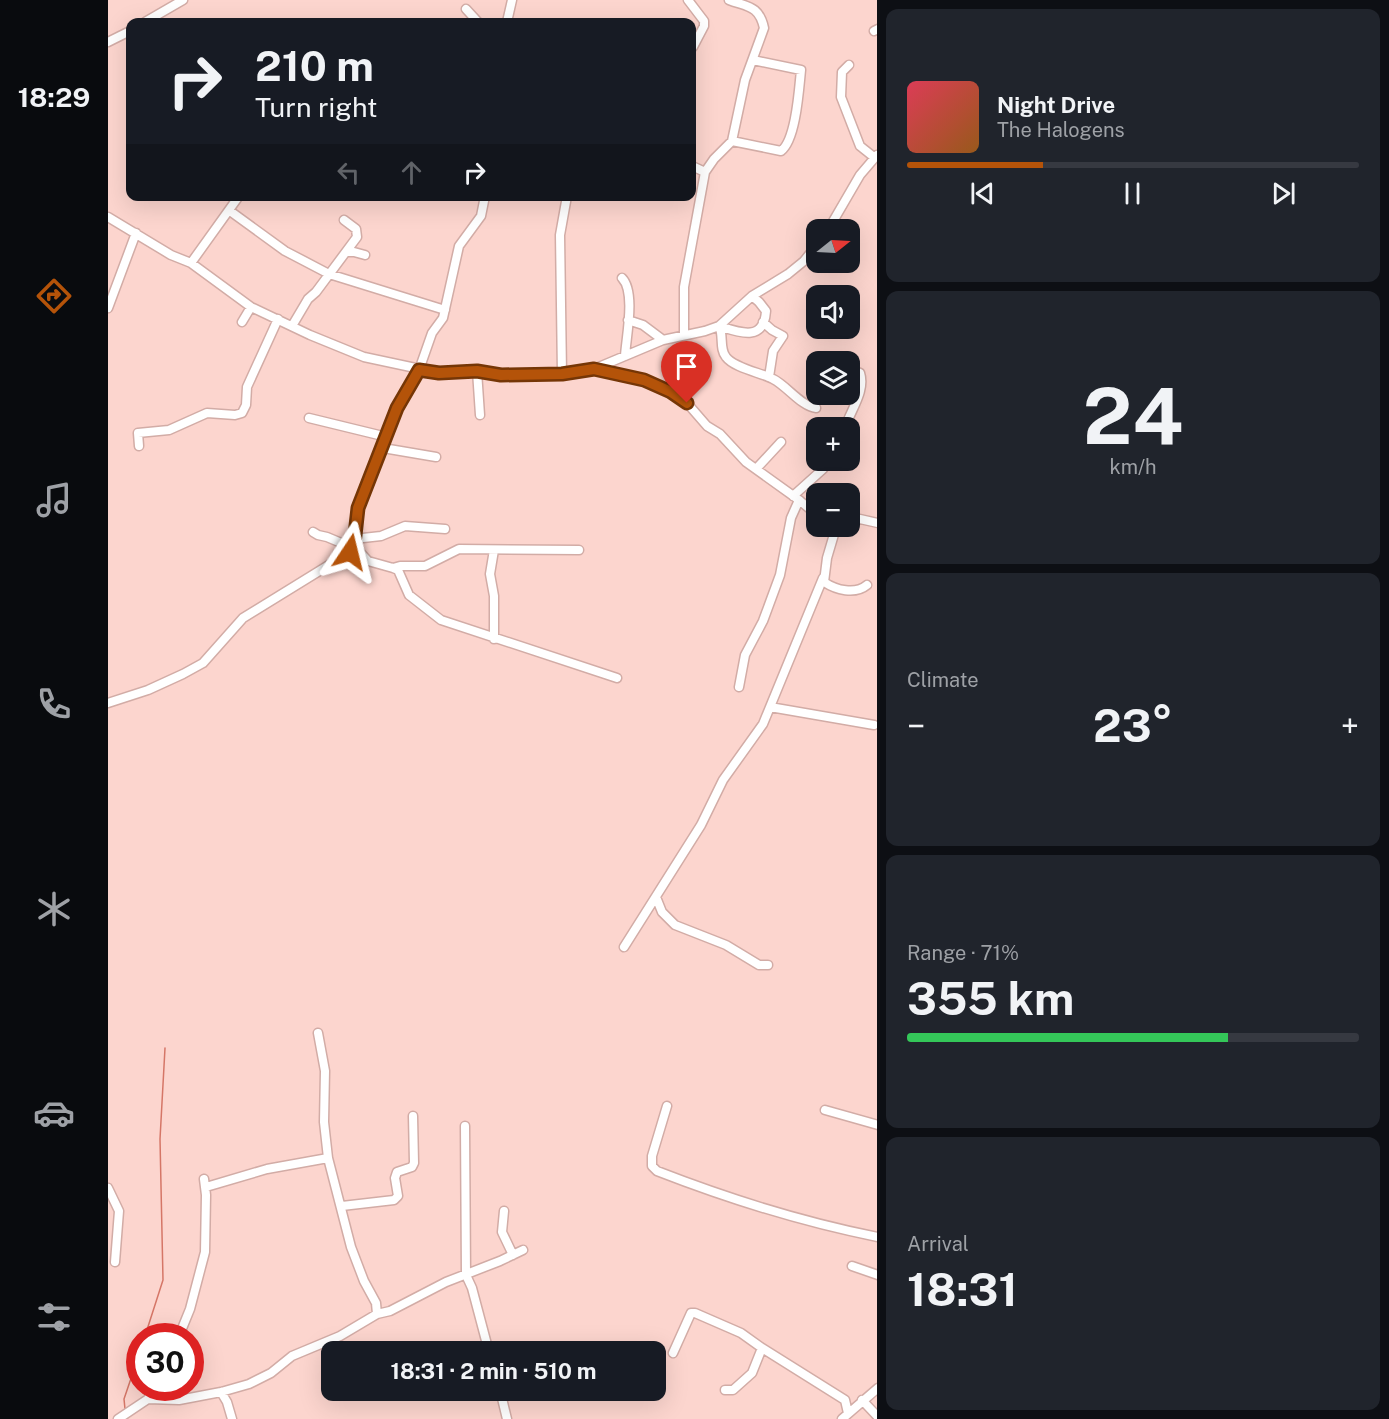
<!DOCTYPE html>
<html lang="en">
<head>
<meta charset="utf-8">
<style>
	body { margin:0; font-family:"Public Sans",sans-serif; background:#20242c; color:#f1f3f6; height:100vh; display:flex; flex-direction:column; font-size:22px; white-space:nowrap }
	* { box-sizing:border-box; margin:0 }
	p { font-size:20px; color:#9ea1a6 }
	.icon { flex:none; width:33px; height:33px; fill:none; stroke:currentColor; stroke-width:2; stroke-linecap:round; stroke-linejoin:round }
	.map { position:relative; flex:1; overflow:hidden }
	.side { display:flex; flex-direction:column; gap:9px; padding:9px; background:#0d0f14; width:512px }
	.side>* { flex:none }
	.top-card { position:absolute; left:18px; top:18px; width:570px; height:183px; border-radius:12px; box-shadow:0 6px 24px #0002; background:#171b24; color:#f1f3f6; overflow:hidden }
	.needle { width:39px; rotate:72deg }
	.buttons { position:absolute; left:698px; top:219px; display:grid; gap:12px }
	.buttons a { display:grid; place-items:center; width:54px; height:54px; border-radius:12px; background:#171b24; box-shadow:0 6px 24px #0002; font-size:30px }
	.speed { position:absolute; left:18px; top:1323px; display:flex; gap:12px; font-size:30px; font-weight:700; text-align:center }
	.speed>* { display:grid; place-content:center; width:78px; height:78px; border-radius:50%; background:#171b24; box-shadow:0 6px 24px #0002; line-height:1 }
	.speed .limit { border:9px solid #d22; background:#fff; color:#111 }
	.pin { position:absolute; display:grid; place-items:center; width:51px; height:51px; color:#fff; margin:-62px -26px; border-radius:50% 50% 50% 0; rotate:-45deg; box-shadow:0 0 6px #0007 }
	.pin .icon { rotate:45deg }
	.me { position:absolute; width:66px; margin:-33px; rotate:10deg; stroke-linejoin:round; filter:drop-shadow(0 0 4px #0008) }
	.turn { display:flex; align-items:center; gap:21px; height:126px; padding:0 30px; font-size:27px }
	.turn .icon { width:78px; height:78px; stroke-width:2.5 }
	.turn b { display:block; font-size:42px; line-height:51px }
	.lanes { display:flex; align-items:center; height:57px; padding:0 30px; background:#0003; justify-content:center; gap:30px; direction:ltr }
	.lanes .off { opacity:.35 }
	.big { font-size:45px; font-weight:700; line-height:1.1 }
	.side .card { flex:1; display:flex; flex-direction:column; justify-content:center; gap:9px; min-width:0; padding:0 21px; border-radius:12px; background:#20242c }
	.side .dial { align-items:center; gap:0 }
	.dial b { font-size:78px; line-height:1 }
	.song { display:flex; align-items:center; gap:18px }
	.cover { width:72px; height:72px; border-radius:9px; background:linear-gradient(135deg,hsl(350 70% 55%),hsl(30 70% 35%)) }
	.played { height:6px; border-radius:3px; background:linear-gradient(90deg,#b45309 30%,#363941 30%) }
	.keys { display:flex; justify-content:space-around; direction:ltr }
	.heat { display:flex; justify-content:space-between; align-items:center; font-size:33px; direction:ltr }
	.charge { height:9px; border-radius:4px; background:linear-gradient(90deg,#34c759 71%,#363941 0) }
	.trip { position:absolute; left:213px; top:1341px; width:345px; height:60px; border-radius:12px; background:#171b24; box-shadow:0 6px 24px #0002; font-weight:700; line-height:60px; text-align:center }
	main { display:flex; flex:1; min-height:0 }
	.tab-bar { display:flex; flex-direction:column; width:108px; justify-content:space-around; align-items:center; background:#090b0e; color:#9ea1a6 }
	.tab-bar .icon { width:42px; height:42px }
	.tab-bar .active { color:#b45309 }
	.tab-bar b { font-size:27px; color:#f1f3f6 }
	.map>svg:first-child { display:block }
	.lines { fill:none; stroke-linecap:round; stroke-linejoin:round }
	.stream { stroke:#d57667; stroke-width:1.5 }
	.minor-casing { stroke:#d2aca6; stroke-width:11 }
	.minor { stroke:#fff; stroke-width:8 }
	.route-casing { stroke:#753606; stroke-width:15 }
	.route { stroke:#b45309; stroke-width:10 }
</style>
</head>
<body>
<main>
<nav class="tab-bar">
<b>18:29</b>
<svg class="icon active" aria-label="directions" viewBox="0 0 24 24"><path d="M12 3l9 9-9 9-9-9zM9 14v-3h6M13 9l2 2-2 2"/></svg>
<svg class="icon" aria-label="music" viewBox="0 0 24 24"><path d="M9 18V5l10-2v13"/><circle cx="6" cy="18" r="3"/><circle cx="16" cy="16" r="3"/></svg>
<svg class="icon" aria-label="phone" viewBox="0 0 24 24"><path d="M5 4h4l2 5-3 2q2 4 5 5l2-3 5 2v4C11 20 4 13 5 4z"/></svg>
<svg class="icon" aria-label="climate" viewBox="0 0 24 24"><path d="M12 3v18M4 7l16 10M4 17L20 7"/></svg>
<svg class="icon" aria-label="car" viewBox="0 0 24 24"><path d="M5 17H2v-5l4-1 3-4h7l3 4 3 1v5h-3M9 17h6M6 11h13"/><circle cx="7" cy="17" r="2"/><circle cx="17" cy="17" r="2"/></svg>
<svg class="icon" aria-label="filters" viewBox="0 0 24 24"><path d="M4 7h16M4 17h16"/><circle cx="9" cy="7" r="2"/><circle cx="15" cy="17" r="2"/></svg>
</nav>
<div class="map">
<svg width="770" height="1419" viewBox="0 0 770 1419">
	<rect width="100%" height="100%" fill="#fcd5ce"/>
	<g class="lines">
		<!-- stream -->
		<path class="stream" d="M37,1336L55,1280L52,1139L57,1048
			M17,1409L16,1399L32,1352"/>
		<defs>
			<path id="minor" d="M580,0L596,21V26L585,47
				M358,9L370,22
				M37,22L75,0
				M399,22L404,0
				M766,31L770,29
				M0,42L22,31
				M741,65L734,72L733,97L752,146L767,158
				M624,141L673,151C688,140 691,89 693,70L645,60
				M584,166L597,172
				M122,211L177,251L221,274L337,310
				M0,217L63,255L83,263L143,307L202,335L256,357L331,373L369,371L393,375L454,374L486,369L555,340L597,331L611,326L644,296L680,274L696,261L708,246
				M720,230L752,175L769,155
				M239,252H246L257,255
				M83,263L131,196
				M514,278C528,292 518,338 517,356
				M0,308L28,233
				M520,320L535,325L555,340
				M134,322L143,307
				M655,322L664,330L675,336L665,351L661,377
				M184,326L200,299L208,292L249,237L248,229L236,220
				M611,326C616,335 611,349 618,357C626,368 654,373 665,379C678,385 694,407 708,408
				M611,326C630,332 656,343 658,311L651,302L644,296
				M576,334V287L597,172L606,159L624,141L637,80L656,28C651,5 639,7 621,0
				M487,369L536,380L563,392L579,403L599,426L612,434L638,462L691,500L708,514
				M369,371L372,415
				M454,374L452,235L459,196
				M201,418L279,437
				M737,428C742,411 758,391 752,373L741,369
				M31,446L30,433L61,430L99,413L127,415L134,413L138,405L139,387L170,319
				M275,448L328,457
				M648,469L673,442
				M685,496L715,469L720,460
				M741,522L752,519L770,523
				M733,526L727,531L719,558L716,582C728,590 747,595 759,585
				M205,532L210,535L219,537L250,550L260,561L285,568L292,566H317L351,549L471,550
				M246,539L273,536L297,526L337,529
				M386,550L382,574L386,596V639
				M285,568L290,570L301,595L333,620L509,678
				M631,687L637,655L655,621L672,575L683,518L691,500
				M0,703L40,690L75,674L95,663L135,618L242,552L246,544L250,508L289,408L311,370L324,333L335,318L351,246L373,216L377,196
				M662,707L766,725
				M548,897L554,912L567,925L618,945L651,965H660
				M516,947L593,825L615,780L655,724L715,578
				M210,1033L217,1071L216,1122L220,1158L243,1247L256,1281L268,1303L269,1314
				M559,1106L544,1156V1166L549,1171C621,1199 694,1222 770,1237
				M717,1110L770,1125
				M357,1126L358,1275L364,1288L381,1352
				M98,1187L159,1169L220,1158
				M0,1188L11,1211L7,1262
				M234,1206L286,1200L290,1196L287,1178L289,1172L304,1167L306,1163L305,1116
				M396,1211L394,1232L405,1255
				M744,1266L770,1275
				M71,1336L82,1309L97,1252L98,1195L96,1179
				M565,1353L583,1313H587L633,1333L654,1348
				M392,1390L399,1419
				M617,1390H625L644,1373L654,1348L737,1400L740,1413
				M113,1392L119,1402L124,1419
				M40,1399L71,1400L113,1392L141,1384L163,1373L184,1356L232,1336L269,1314L282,1311L338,1282L392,1261L415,1250
				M754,1400L770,1417
				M10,1419L40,1399L46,1388
				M734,1419L770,1388"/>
		</defs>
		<!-- minor casing -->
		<use href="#minor" class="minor-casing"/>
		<!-- minor -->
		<use href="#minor" class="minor"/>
	</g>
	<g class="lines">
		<defs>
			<path id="route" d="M242,552L246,544L250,508L289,408L311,370L331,373L369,371L393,375L454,374L486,369L536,380L563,392L579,403"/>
		</defs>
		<!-- route casing -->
		<use href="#route" class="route-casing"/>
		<!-- route -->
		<use href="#route" class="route"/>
	</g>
</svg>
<div class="buttons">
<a><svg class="needle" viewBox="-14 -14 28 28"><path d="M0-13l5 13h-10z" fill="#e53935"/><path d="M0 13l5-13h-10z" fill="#9ea1a6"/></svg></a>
<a><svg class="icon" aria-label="sound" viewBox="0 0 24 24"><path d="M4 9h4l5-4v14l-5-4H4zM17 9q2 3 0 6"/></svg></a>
<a><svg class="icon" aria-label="layers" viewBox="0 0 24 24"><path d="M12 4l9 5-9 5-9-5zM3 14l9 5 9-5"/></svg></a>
<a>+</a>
<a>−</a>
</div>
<div class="speed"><div class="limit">30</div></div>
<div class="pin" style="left:579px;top:403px;background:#d93025"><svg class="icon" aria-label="arrive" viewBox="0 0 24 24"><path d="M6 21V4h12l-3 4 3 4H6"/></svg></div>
<svg class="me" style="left:242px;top:552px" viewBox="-20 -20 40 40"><path d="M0-17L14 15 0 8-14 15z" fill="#b45309" stroke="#fff" stroke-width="4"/></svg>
<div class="trip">18:31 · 2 min · 510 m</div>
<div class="top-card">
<div class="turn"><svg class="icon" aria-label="right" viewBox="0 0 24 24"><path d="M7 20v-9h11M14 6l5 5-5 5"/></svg><div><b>210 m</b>Turn right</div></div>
<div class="lanes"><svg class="icon off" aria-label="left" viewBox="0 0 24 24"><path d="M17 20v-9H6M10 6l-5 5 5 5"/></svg><svg class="icon off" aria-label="ahead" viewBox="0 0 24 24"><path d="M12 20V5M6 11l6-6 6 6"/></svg><svg class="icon" aria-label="right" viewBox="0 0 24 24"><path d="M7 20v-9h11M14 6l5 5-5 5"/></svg></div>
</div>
</div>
<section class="side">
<div class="card">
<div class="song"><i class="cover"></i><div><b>Night Drive</b><p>The Halogens</p></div></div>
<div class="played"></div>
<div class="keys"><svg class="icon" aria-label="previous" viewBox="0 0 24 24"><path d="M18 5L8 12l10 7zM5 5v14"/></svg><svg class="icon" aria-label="pause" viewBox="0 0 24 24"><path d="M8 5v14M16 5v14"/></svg><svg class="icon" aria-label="next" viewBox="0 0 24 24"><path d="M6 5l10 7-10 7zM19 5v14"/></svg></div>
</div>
<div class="card dial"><b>24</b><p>km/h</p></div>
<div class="card"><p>Climate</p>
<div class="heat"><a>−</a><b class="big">23°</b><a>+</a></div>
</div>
<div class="card"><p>Range · 71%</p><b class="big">355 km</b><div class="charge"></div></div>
<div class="card"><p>Arrival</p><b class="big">18:31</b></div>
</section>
</main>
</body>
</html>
